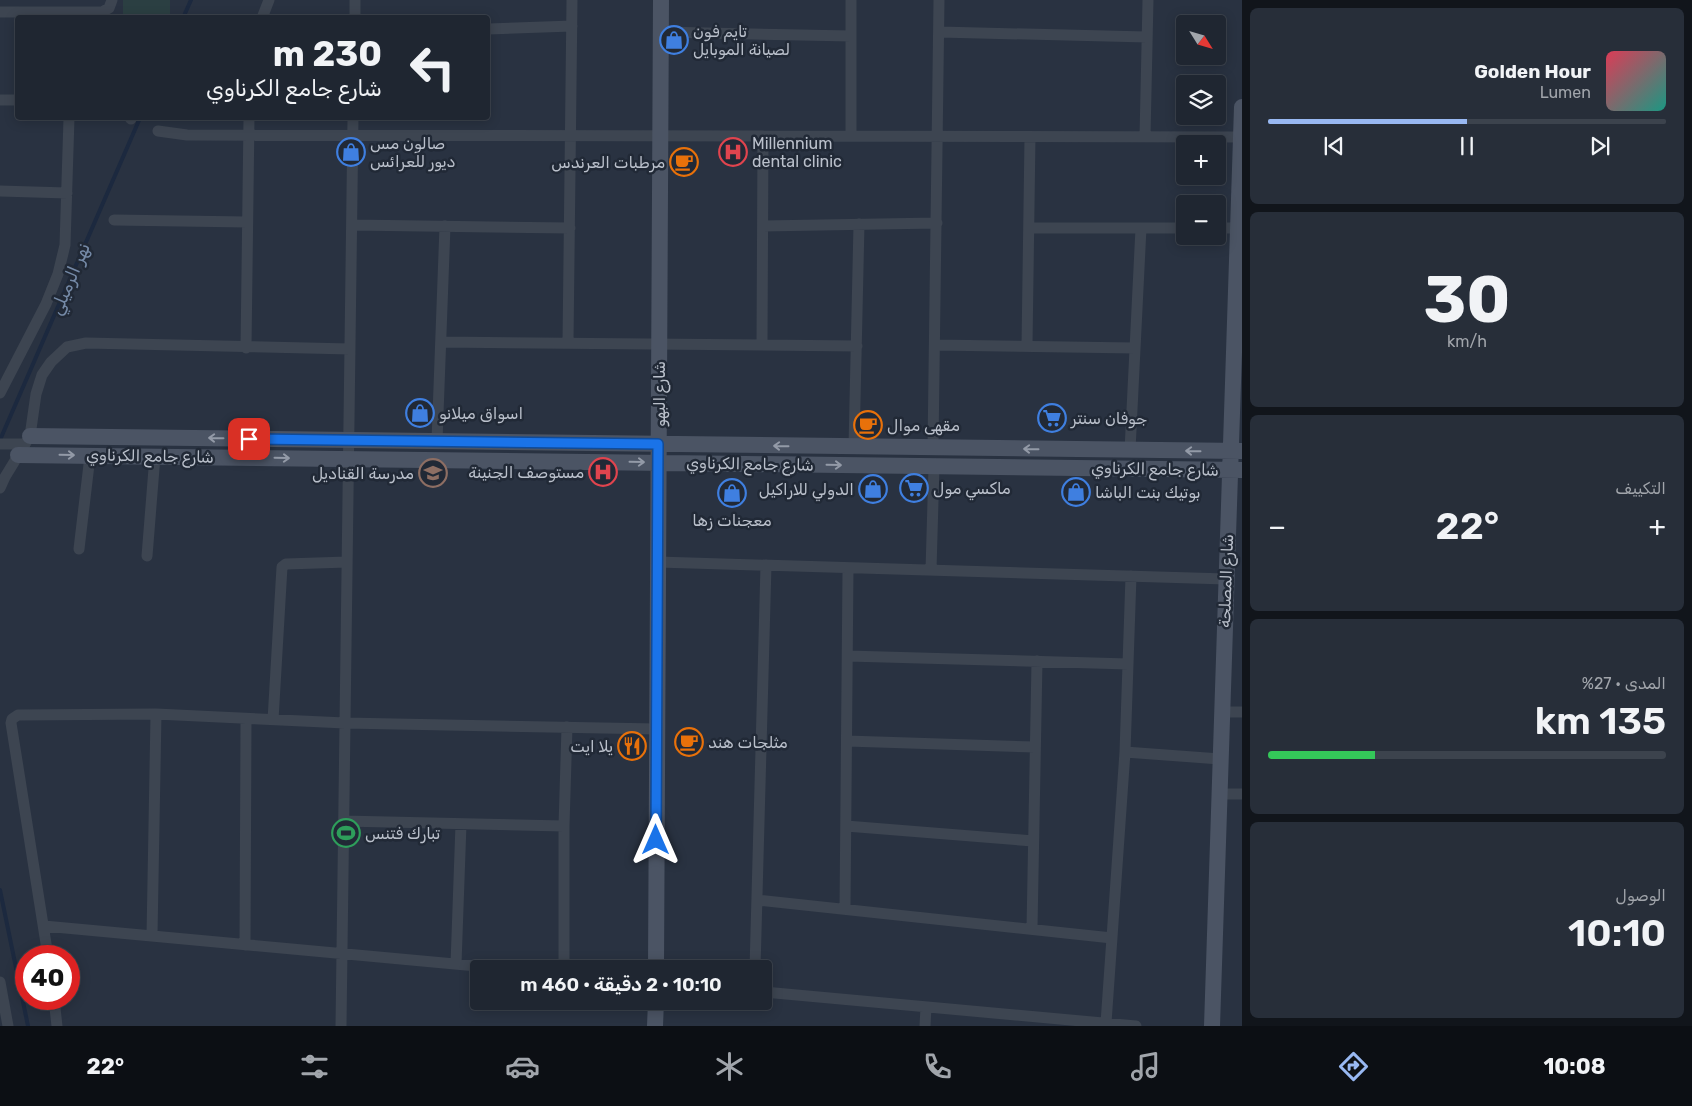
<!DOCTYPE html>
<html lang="ar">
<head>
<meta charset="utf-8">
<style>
	body { margin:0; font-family:Rubik,"Noto Naskh Arabic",sans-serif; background:#272e39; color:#f1f3f6; direction:rtl; height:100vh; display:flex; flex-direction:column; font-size:19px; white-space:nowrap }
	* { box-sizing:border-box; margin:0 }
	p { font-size:16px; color:#a1a5ab }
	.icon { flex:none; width:28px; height:28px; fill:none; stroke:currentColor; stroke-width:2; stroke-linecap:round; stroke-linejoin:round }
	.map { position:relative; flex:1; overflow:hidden; direction:ltr }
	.panel { display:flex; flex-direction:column; gap:8px; padding:8px; background:#11151b; width:450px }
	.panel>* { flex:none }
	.hud { position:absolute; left:15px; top:15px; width:475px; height:105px; border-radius:5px; box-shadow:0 2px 12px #0003,0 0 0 1px #3c434d; direction:rtl; background:#1f2631; color:#f1f3f6; overflow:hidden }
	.needle { width:32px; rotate:127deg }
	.fabs { position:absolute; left:1176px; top:15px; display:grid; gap:10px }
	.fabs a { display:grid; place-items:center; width:50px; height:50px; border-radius:5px; background:#1f2631; box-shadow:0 2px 12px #0003,0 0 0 1px #3c434d; font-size:25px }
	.speed { position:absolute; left:15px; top:945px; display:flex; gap:10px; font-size:25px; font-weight:700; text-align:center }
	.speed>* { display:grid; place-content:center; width:65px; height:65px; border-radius:50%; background:#1f2631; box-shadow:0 2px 12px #0003,0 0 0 1px #3c434d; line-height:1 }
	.speed .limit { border:8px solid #d22; background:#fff; color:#111 }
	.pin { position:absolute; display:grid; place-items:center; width:42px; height:42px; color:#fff; margin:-21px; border-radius:10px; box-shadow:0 2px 8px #0006 }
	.me { position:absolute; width:55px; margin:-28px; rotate:0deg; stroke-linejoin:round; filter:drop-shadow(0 0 4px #0008) }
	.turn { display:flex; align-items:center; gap:18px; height:105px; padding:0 25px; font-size:22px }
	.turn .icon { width:65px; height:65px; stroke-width:2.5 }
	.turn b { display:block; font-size:35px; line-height:42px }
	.big { font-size:38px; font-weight:600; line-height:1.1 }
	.panel .widget { flex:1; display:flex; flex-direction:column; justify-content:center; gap:8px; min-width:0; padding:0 18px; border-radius:8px; background:#272e39 }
	.panel .dial { align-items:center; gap:0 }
	.dial b { font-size:65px; line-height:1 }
	.song { display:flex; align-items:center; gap:15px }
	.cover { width:60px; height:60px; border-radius:8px; background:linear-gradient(135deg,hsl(350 70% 55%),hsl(170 70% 35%)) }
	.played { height:5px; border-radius:2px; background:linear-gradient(90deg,#98b8f2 50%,#3c434d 50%) }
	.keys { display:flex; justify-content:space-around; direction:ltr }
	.heat { display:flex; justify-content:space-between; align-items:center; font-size:28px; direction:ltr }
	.charge { height:8px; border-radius:4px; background:linear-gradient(90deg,#34c759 27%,#3c434d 0) }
	.trip { position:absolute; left:470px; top:960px; width:302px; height:50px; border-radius:5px; background:#1f2631; box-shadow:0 2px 12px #0003,0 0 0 1px #3c434d; font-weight:600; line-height:50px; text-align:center; direction:rtl }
	.tab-bar { display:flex; height:80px; justify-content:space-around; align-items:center; background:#0c0f14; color:#a1a5ab }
	.tab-bar .icon { width:35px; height:35px }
	.tab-bar .active { color:#98b8f2 }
	.tab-bar b { font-size:22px; color:#f1f3f6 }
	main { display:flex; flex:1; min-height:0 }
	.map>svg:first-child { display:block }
	.green { fill:#2b3f42 }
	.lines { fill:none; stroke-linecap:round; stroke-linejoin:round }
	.stream { stroke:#1c293f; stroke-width:4 }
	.street { stroke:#3d4551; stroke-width:11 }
	.secondary { stroke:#4b5464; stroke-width:16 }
	.oneway { stroke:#939aa7 }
	.route-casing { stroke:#114b97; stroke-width:12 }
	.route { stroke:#1a73e8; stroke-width:9 }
	.labels { text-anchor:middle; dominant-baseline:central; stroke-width:5; stroke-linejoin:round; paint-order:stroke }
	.poi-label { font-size:16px; fill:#bac0cb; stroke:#212936; text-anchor:start }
	.street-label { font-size:16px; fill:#bac0cb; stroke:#212936 }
	.water-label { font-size:18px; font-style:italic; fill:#758aa7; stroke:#212936 }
</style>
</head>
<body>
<main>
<section class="panel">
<div class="widget">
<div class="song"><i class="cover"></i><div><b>Golden Hour</b><p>Lumen</p></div></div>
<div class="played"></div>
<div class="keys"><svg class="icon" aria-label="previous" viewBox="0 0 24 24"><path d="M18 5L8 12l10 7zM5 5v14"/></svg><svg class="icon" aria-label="pause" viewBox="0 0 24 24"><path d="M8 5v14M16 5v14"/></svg><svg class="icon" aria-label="next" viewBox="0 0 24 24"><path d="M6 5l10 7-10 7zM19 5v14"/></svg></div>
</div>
<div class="widget dial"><b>30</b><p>km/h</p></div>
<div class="widget"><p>التكييف</p>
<div class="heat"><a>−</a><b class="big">22°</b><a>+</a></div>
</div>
<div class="widget"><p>المدى · 27%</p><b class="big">135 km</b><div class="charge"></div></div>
<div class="widget"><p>الوصول</p><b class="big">10:10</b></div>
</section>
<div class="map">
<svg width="1242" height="1026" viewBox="0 0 1242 1026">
	<rect width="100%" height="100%" fill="#293241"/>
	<!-- green -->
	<path class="green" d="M123,0H170V17H123Z"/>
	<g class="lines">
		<!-- stream -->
		<path class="stream" d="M183,18L191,0
			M0,440L140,118
			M0,890L28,1026"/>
		<!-- street -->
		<path class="street" d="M851,0V136
			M0,12H102L109,8L112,0
			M262,18L269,0
			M355,18V0
			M488,29L572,26
			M660,32L851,36
			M940,32L1147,37
			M0,100H18
			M130,118L131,119
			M158,131L187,135L1242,137
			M1145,137L1148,0
			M0,191L67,193
			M114,220L247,222
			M352,225L570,228
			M763,226L937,223
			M1029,228H1185
			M1218,228H1238
			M441,342L857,346
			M568,343L572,0
			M762,345L763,136
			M935,345L1135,348
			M1027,346L1030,137
			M246,348L249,118
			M0,393L46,304L58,274L65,245L69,118
			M437,441L445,226
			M0,444H24
			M854,446L859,224
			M933,447L939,0
			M1130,450L1141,228
			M0,488L5,477L30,436L36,394L42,375L51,362L67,347L86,343L350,349
			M79,549L90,456
			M147,556L155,456
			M658,562L1226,579
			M931,570L934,466
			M848,656L1128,664
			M1222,712H1242
			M273,720L282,567L286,564L347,562
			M847,741L1035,747
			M1125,752L1220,759
			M1219,794H1242
			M344,821L564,826
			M846,826L1033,841
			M757,900L1112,938
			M845,909L848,569
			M44,926L509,969
			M1032,929L1037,661
			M152,936L156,714
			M245,945L246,719
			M48,956L11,723L12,719L18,715L156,714L345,723L657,729
			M456,964L461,824
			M564,969V826L567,727
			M755,969L766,565
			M0,982L8,1026
			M764,992L1136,1026
			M54,999L57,1026
			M1106,1023L1125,752L1131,576
			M341,1026L353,118
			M925,1026L926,1007"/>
		<!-- secondary -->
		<path class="secondary" d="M30,436L1242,451
			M18,455L1242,470
			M656,969L661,0
			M655,1026L656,1001
			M1212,1026L1242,107"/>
	</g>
	<!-- one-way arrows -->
	<defs><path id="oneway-shaft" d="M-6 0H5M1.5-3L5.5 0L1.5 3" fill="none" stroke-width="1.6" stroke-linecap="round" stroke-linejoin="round" transform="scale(1.25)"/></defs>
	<g class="oneway">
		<use href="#oneway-shaft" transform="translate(216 438) rotate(-179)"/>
		<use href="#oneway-shaft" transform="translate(781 446) rotate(-179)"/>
		<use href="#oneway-shaft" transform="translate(1031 449) rotate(-179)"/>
		<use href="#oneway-shaft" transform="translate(1193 451) rotate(-179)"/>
		<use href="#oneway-shaft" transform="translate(67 455) rotate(1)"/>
		<use href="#oneway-shaft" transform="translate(282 458) rotate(1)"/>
		<use href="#oneway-shaft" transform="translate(637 462) rotate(1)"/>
		<use href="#oneway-shaft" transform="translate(834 465) rotate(1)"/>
	</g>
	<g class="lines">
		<defs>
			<path id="route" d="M249,439L658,444L656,840"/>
		</defs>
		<!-- route casing -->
		<use href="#route" class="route-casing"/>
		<!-- route -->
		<use href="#route" class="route"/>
	</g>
	<!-- icons -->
	<defs>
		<symbol id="shop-ring" viewBox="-11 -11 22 22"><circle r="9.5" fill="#212936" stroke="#3f7fe0" stroke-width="1.5"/><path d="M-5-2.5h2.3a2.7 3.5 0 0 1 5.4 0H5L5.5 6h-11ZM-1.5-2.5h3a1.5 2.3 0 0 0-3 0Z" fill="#3f7fe0"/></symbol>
		<symbol id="hospital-ring" viewBox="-11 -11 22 22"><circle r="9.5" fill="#212936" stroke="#e0444e" stroke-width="1.5"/><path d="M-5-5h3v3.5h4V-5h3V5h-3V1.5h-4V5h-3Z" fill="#e0444e"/></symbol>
		<symbol id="cafe-ring" viewBox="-11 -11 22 22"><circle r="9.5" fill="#212936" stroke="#e8710a" stroke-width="1.5"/><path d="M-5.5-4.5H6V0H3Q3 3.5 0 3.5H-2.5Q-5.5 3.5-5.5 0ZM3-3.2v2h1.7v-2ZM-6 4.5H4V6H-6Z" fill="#e8710a"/></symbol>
		<symbol id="supermarket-ring" viewBox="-11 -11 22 22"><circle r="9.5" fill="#212936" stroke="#3f7fe0" stroke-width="1.5"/><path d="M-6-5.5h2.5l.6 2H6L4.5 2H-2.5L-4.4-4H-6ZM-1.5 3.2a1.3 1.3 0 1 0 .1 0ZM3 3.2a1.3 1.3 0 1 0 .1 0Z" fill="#3f7fe0"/></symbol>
		<symbol id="school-ring" viewBox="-11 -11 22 22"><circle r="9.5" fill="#212936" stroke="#8d6e63" stroke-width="1.5"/><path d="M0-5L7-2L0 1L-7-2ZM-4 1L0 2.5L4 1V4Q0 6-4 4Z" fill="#8d6e63"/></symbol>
		<symbol id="restaurant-ring" viewBox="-11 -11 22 22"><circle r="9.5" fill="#212936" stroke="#e8710a" stroke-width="1.5"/><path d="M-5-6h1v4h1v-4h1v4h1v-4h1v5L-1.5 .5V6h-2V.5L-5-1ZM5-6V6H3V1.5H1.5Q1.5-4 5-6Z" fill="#e8710a"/></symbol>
		<symbol id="stadium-ring" viewBox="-11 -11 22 22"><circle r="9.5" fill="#212936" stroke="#2e9e5b" stroke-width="1.5"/><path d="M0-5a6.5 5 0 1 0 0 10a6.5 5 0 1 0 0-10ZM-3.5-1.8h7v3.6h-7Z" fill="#2e9e5b"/></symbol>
	</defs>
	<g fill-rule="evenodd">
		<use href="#shop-ring" x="658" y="24" width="32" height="32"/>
		<use href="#shop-ring" x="335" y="136" width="32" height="32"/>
		<use href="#hospital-ring" x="717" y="136" width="32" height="32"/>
		<use href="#cafe-ring" x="668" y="146" width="32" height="32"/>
		<use href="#shop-ring" x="404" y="397" width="32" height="32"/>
		<use href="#supermarket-ring" x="1036" y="402" width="32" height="32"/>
		<use href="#cafe-ring" x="852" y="409" width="32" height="32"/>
		<use href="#hospital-ring" x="587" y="456" width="32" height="32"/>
		<use href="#school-ring" x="417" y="457" width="32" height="32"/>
		<use href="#supermarket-ring" x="898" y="472" width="32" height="32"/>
		<use href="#shop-ring" x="857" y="473" width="32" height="32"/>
		<use href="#shop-ring" x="1060" y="476" width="32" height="32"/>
		<use href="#shop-ring" x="716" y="477" width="32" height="32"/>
		<use href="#cafe-ring" x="673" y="726" width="32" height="32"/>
		<use href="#restaurant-ring" x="616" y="730" width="32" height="32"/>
		<use href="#stadium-ring" x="330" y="817" width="32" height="32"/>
	</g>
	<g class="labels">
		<!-- poi labels -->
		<g class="poi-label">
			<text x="693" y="31">تايم فون<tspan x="693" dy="18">لصيانة الموبايل</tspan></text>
			<text x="370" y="143">صالون مس<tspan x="370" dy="18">ديور للعرائس</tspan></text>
			<text x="752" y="143">Millennium<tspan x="752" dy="18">dental clinic</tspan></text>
			<text x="665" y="162" text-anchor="end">مرطبات العرندس</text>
			<text x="439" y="413">اسواق ميلانو</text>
			<text x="1071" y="418">جوفان سنتر</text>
			<text x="887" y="425">مقهى موال</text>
			<text x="584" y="472" text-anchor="end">مستوصف الجنينة</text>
			<text x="414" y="473" text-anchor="end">مدرسة القناديل</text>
			<text x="933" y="488">ماكسي مول</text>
			<text x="854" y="489" text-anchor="end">الدولي للاراكيل</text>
			<text x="1095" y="492">بوتيك بنت الباشا</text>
			<text x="732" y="520" text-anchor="middle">معجنات زها</text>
			<text x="708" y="742">مثلجات هند</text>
			<text x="613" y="746" text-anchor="end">يلا ايت</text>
			<text x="365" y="833">تبارك فتنس</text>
		</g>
		<!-- street labels -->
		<g class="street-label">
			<text transform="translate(659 394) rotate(-90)">شارع البهو</text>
			<text transform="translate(150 456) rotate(1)">شارع جامع الكرناوي</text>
			<text transform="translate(750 464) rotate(1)">شارع جامع الكرناوي</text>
			<text transform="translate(1155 469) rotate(1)">شارع جامع الكرناوي</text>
			<text transform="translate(1226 581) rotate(-88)">شارع المصلحة</text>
		</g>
		<!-- water labels -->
		<g class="water-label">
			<text transform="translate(70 279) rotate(-67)">نهر الرميلي</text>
		</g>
	</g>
</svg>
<div class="fabs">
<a><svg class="needle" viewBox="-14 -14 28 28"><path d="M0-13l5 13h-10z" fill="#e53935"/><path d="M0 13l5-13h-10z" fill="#a1a5ab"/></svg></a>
<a><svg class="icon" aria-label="layers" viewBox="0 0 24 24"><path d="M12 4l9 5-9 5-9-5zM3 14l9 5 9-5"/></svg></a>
<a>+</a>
<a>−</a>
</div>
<div class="speed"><div class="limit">40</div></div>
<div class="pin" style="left:249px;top:439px;background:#d93025"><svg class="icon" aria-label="arrive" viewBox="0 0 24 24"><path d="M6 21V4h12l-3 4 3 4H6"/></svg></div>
<svg class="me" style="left:656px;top:840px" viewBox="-20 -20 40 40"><path d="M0-17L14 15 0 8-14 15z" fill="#1a73e8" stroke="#fff" stroke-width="4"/></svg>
<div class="trip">10:10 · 2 دقيقة · 460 m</div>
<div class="hud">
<div class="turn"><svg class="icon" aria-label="left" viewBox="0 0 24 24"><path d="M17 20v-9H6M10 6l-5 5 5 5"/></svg><div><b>230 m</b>شارع جامع الكرناوي</div></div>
</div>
</div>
</main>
<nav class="tab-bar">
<b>10:08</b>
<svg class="icon active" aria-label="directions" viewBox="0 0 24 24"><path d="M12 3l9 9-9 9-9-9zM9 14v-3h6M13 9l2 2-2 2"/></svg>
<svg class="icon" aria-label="music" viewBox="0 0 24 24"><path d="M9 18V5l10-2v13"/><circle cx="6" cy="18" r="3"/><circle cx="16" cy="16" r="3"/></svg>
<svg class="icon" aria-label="phone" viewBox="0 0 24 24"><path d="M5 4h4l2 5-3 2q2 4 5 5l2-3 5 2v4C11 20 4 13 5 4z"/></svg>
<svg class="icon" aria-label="climate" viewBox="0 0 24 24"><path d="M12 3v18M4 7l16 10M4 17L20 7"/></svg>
<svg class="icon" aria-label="car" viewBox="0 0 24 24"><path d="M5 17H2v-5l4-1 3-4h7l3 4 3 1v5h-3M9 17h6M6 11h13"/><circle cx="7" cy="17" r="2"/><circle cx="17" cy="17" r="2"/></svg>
<svg class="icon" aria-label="filters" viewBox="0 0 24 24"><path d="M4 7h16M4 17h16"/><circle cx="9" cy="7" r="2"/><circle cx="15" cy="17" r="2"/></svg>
<b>22°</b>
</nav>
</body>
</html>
